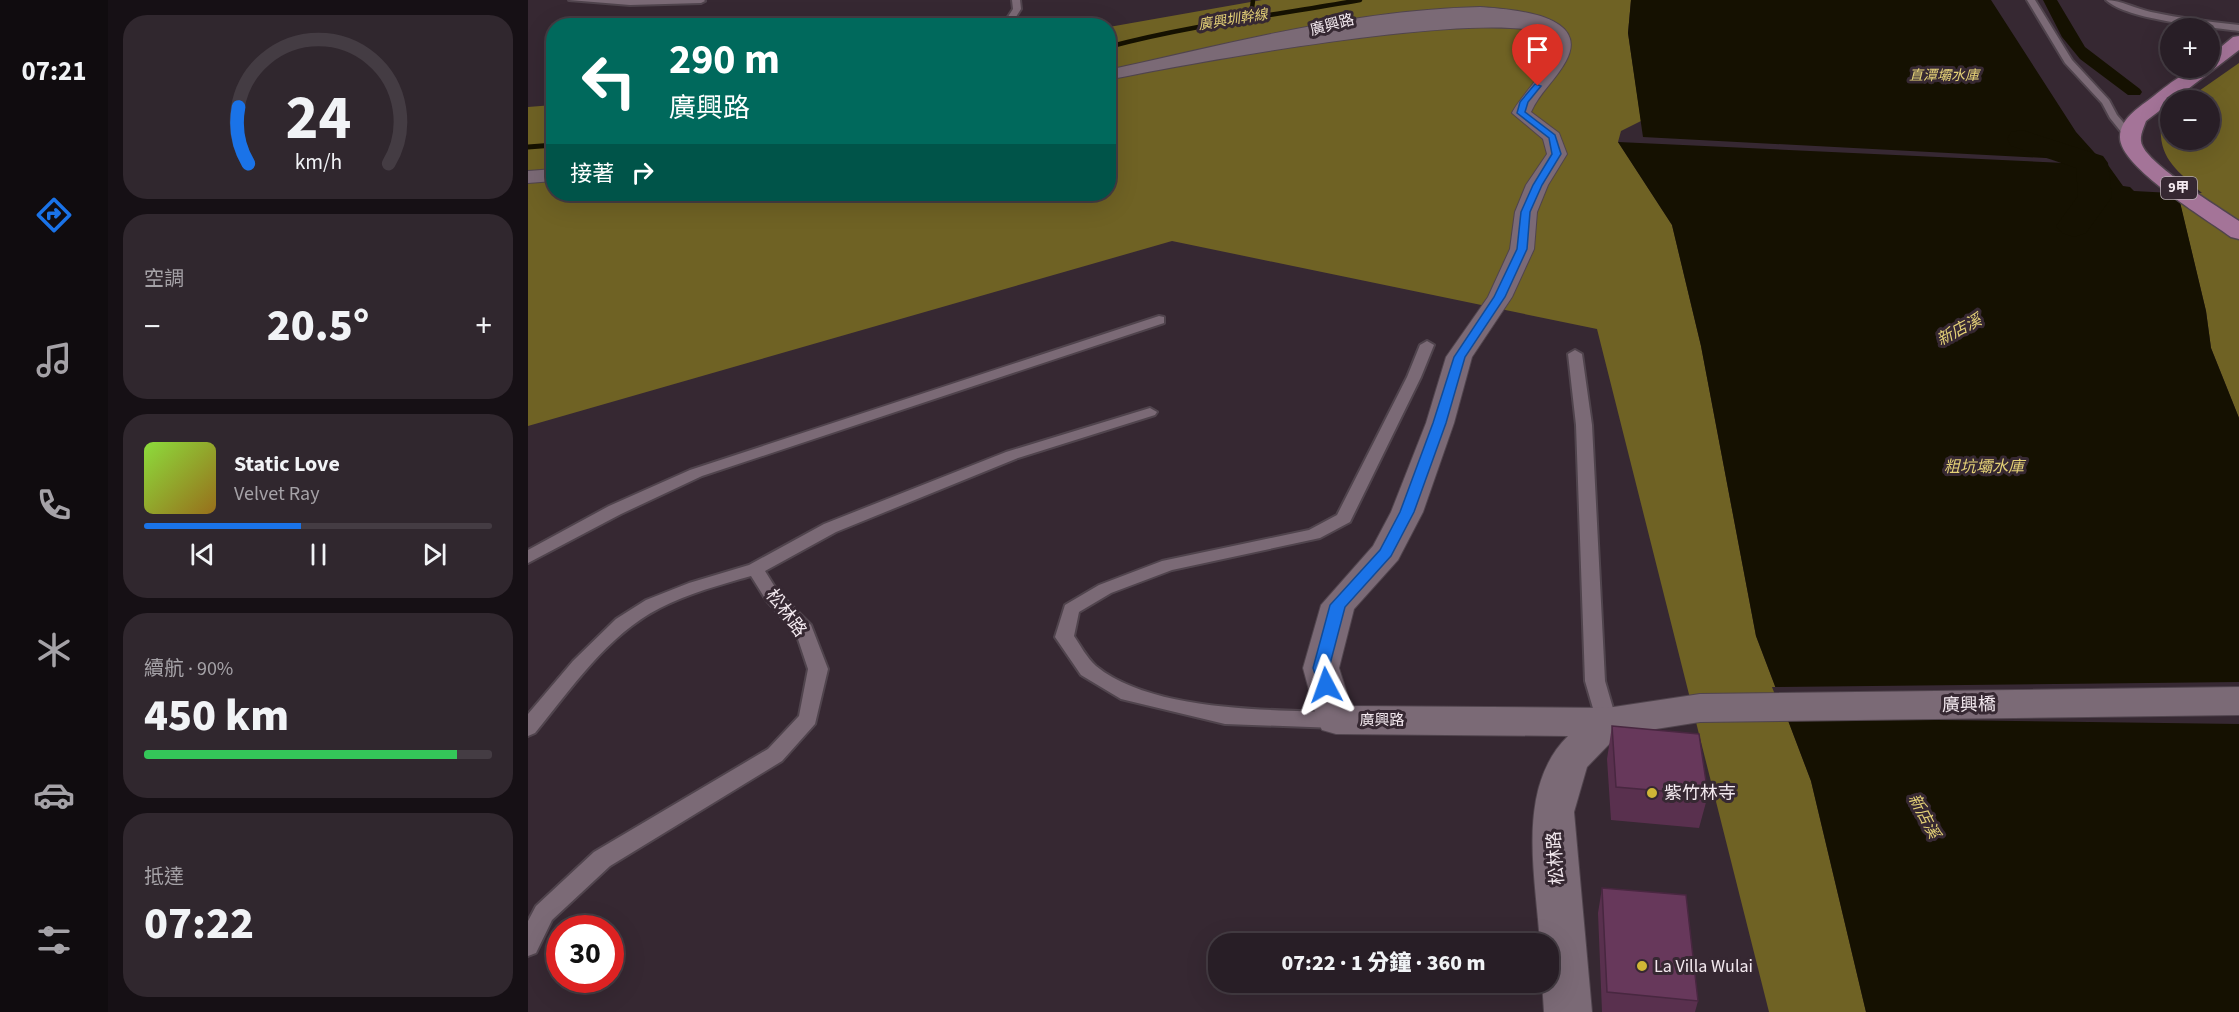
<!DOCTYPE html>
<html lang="zh-TW">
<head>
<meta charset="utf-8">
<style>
	body { margin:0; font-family:"Source Sans 3","Noto Sans TC",sans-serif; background:#30272e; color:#f1f3f6; height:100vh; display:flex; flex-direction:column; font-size:22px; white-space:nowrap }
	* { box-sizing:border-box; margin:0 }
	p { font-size:20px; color:#a5a2a7 }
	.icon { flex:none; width:33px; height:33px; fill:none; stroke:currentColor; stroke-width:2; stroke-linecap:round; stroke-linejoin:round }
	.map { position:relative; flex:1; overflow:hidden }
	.panel { display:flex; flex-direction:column; gap:15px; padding:15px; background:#161015; width:420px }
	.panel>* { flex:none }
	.banner { position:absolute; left:18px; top:18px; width:570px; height:183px; border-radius:24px; box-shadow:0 6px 24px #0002,0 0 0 2px #443c43; background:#00695c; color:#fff; overflow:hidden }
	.controls { position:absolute; left:1632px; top:18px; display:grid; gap:12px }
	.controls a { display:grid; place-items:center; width:60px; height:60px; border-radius:50%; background:#281e26; box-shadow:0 6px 24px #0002,0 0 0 2px #443c43; font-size:30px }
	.speed { position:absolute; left:18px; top:915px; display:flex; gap:12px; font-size:30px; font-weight:700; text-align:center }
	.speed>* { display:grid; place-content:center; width:78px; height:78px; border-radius:50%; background:#281e26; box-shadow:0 6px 24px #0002,0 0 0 2px #443c43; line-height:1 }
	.speed .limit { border:9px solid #d22; background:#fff; color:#111 }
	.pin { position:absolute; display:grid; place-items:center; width:51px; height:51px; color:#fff; margin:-62px -26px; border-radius:50% 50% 50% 0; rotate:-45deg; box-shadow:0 0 6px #0007 }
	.pin .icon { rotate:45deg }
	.me { position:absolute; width:66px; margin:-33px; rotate:356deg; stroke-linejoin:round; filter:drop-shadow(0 0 4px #0008) }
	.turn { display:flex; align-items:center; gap:21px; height:126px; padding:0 24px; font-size:27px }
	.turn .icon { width:78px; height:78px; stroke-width:2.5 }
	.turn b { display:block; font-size:42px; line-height:51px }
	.then { display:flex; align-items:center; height:57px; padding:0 24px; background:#0003; gap:12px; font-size:22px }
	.big { font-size:45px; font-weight:800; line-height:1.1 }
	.panel .widget { flex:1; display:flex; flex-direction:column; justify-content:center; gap:9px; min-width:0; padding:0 21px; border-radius:24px; background:#30272e }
	.panel .dial { align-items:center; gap:0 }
	.dial svg { height:156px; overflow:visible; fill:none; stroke:#443c43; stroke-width:7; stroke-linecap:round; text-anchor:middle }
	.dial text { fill:#f1f3f6; stroke:none }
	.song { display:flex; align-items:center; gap:18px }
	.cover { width:72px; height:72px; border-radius:9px; background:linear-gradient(135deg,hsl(90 70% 55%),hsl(40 70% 35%)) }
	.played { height:6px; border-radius:3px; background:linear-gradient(90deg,#1a73e8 45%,#443c43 45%) }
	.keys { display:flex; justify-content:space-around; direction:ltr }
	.heat { display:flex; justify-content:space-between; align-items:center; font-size:33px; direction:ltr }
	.charge { height:9px; border-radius:4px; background:linear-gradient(90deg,#34c759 90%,#443c43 0) }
	.trip { position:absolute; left:680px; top:933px; width:351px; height:60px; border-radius:24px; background:#281e26; box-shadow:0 6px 24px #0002,0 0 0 2px #443c43; font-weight:800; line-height:60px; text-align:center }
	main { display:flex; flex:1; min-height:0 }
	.dock { display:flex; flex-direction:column; width:108px; justify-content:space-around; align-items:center; background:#100c0f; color:#a5a2a7 }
	.dock .icon { width:42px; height:42px }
	.dock .current { color:#1a73e8 }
	.dock b { font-size:27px; color:#f1f3f6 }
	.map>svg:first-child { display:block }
	.forest { fill:#6f6224 }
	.water { fill:#151101 }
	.pier { fill:#362832 }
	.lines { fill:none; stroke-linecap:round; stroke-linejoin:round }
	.stream-far1 { stroke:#151101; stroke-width:4.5 }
	.stream { stroke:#151101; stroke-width:5 }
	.canal { fill:#151101; fill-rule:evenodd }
	.river { fill:#151101; fill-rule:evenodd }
	.service-casing { stroke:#50444d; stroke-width:4 }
	.minor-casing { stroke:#50444d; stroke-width:2 }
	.primary-casing { stroke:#50444d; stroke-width:3 }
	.service { fill:#7b6a76; fill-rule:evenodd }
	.minor { fill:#7b6a76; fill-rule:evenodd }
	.primary { fill:#a47498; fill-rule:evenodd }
	.wall { fill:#59304e }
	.building { fill:#67385b; stroke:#482740; stroke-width:1.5 }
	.route { fill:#1a73e8; stroke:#114b97; stroke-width:1.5 }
	.poi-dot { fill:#d0b736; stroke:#362832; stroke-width:2 }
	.labels { text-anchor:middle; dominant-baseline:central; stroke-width:6; stroke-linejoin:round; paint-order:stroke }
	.far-water-label { font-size:14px; font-style:italic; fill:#e4d177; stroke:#362832 }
	.shield { fill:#362832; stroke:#baafb6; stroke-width:1.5 }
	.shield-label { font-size:14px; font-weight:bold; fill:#f3e9ef }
	.street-label { font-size:15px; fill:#f3e9ef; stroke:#362832 }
	.water-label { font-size:16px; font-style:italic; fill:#e4d177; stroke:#362832 }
	.near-street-label { font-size:18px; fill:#f3e9ef; stroke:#362832 }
	.near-poi-label { font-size:18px; fill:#f3e9ef; stroke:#362832; text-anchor:start }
</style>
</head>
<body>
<main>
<nav class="dock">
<b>07:21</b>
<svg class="icon current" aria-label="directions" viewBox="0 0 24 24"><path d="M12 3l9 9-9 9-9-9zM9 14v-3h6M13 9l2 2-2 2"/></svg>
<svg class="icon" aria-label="music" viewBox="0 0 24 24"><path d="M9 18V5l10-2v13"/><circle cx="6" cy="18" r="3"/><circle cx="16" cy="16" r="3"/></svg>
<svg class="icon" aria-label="phone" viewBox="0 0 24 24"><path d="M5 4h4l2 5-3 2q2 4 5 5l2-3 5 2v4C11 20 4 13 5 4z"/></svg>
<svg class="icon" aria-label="climate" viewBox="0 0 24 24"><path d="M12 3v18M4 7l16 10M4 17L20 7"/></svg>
<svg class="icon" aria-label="car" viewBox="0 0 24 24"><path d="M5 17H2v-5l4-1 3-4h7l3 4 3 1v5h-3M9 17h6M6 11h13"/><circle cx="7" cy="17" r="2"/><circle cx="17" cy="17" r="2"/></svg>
<svg class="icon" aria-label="filters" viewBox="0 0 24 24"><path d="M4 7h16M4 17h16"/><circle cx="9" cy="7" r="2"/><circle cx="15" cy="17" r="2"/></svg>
</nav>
<section class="panel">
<div class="widget dial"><svg viewBox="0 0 100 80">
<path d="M14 69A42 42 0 1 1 86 69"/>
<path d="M14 69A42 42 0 0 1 9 40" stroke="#1a73e8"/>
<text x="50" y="56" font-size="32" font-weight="700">24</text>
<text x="50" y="72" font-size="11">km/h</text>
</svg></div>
<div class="widget"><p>空調</p>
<div class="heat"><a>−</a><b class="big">20.5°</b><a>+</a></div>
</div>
<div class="widget">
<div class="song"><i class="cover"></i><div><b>Static Love</b><p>Velvet Ray</p></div></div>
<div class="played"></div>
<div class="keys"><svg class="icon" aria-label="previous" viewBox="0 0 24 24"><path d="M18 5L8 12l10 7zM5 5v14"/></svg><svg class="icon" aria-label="pause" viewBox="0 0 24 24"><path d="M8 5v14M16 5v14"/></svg><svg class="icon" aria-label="next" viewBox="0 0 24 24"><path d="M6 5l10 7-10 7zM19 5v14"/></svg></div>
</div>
<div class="widget"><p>續航 · 90%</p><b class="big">450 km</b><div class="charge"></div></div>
<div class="widget"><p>抵達</p><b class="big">07:22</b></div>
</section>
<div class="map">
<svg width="1711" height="1012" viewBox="0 0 1711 1012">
	<rect width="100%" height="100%" fill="#362832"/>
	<!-- forest -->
	<path class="forest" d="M734,0H1103L1100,33L1113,121L1093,131L1090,142L1144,225L1173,346L1228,636L1283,781L1338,1012H1241L1069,329L644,241L0,426V107L25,105L26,194H580L581,27Z
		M1711,63V418L1683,348L1678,311L1652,203L1643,193H1674C1648,169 1630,159 1633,122L1642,114V140H1682V100H1658Z"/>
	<!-- water -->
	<path class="water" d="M1103,0H1463L1548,132L1574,161L1115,137L1100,33Z
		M1090,142L1580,165L1595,186L1602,187L1606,191L1643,193L1652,202L1678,311L1683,348L1711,418V1012H1338L1283,781L1228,636L1173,346L1144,225Z"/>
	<!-- pier -->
	<path class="pier" d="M1711,682V724L1256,718L1244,687Z"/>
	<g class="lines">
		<!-- stream-far1 -->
		<path class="stream-far1" d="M723,18L725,0
			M580,47C662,25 748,15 832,0"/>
		<!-- stream -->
		<path class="stream" d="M0,147L26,145"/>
		<!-- canal -->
		<path class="canal" d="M1515,0H1529L1557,47L1612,89L1614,92L1612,95H1600L1552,59L1534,37Z"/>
		<!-- river -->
		<path class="river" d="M1494,130L1575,156L1580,163L1584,197L1558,233L1546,237L1534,233L1528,226L1550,196L1548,168L1483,146L1479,139L1483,132Z"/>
		<defs>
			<path id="service" d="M41,0H176L177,1L173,3L102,5Z
				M484,0H492L493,9L482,26H474L485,9Z
				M1499,0H1507L1544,60L1581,100L1589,115L1607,136L1606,138H1598L1582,118L1574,103L1537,63Z
				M1578,0C1593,0 1608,9 1623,12C1652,18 1681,22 1711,25V31C1680,27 1599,20 1578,0Z
				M631,316L636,317V323L174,476L93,514L0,563V550L81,506L162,470Z
				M899,341L906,345L893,377L822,522L792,538L644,570L583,593L551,612L546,636C552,645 559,658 568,666C623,711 739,710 808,712L815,715L818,720L815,725L808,728L697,724L593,699L553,675L527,637L537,605L571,585L634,561L781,530L809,515L879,377L892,345Z
				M1047,350L1054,354L1064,425L1077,681L1089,722L1086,727L1079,730L1072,727L1069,722L1057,681L1048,425L1040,354Z
				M622,408L629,412L627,415L490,458L308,532L237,571L250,592L283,625L300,669L287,724L254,761L82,866L24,920L8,953L0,956V921L8,906L66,852L240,749L271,716L280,669L268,633L238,600L223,576C192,585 161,593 132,608C79,635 44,688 7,733L0,736V714L45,661L88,619L118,600L161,583L221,565L296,524L478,452Z"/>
			<path id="minor" d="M952,7C978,9 1064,13 1038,61C1028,80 1011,93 1003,112L1031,133L1039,154L1020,185L1009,212L1006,249L984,297L944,357L926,423L895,512L870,560L826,609L811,668L823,706L1079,708L1172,694L1711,687V715L1172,722L1090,735L1059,767L1046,812L1064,1012H1016L1014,982H1020V944H1012C1008,877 987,788 1040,736L808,734L794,730L789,720L775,668L793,605L845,546L863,512L898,423L918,357L960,297L982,249L987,212L998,185L1019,154L1015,139L984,113C993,94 1032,60 1024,40C999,0 640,67 580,80V70C703,43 826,10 952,7Z
				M26,169V181L0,183V171Z"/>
			<path id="primary" d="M1711,36V50L1618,121C1615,130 1610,138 1615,147C1626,168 1689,206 1711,221V239L1703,237C1679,219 1591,167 1592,137C1592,119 1610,108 1622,99C1642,84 1657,68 1682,68V56L1705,37Z"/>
		</defs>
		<!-- service casing -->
		<use href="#service" class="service-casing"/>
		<!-- minor casing -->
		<use href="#minor" class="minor-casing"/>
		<!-- primary casing -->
		<use href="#primary" class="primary-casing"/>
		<!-- service -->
		<use href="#service" class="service"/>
		<!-- minor -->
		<use href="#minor" class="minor"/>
		<!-- primary -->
		<use href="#primary" class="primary"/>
	</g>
	<!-- wall -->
	<path class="wall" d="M1084,726L1180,795L1171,828L1083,820L1079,759Z
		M1074,888L1170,1001L1167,1012H1074L1070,913Z"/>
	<!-- building -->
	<path class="building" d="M1084,726L1171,734L1180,795L1088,787Z
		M1074,888L1158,895L1170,1001L1079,992Z"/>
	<!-- route -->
	<path class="route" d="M1007,84L1013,86L1000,102L997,112L1027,135L1033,154L1014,185L1002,212L999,249L977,297L937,357L918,423L886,512L863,556L817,607L801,668L806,685L798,691L792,689L785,668L802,605L852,550L872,512L905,423L926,357L966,297L989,249L993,212L1005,185L1024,154L1021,138L989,113L992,102Z"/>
	<!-- markers -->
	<g class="poi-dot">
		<circle cx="1124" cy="793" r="6"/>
		<circle cx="1114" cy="966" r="6"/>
	</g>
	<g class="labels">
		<!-- far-water labels -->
		<g class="far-water-label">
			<text transform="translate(705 20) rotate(-9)">廣興圳幹線</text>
			<text x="1416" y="76">直潭壩水庫</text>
		</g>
		<!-- shield labels -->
		<rect class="shield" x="1633" y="177" width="36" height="22" rx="4.5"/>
		<g class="shield-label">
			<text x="1651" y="188">9甲</text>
		</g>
		<!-- street labels -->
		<g class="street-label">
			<text transform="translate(804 25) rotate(-15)">廣興路</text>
			<text x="854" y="720">廣興路</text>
		</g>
		<!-- water labels -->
		<g class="water-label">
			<text transform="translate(1431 330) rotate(-28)">新店溪</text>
			<text x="1456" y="467">粗坑壩水庫</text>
			<text transform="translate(1396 816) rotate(62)">新店溪</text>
		</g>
		<!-- near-street labels -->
		<g class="near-street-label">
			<text transform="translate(258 613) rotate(53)">松林路</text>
			<text transform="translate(1441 705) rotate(-1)">廣興橋</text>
			<text transform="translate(1028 858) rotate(-94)">松林路</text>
		</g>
		<!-- near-poi labels -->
		<g class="near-poi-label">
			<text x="1136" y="793">紫竹林寺</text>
			<text x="1126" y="966">La Villa Wulai</text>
		</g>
	</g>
</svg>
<div class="controls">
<a>+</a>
<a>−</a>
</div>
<div class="speed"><div class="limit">30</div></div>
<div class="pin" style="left:1010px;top:86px;background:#d93025"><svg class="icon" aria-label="arrive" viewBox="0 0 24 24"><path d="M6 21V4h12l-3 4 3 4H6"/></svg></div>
<svg class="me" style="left:798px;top:685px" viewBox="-20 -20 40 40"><path d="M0-17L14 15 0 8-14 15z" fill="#1a73e8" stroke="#fff" stroke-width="4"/></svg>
<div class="trip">07:22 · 1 分鐘 · 360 m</div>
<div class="banner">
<div class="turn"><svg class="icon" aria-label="left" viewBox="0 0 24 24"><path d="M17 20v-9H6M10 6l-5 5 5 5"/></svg><div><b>290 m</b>廣興路</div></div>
<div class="then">接著<svg class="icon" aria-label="right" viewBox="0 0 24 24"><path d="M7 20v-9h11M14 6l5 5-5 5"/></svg></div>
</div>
</div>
</main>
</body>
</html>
